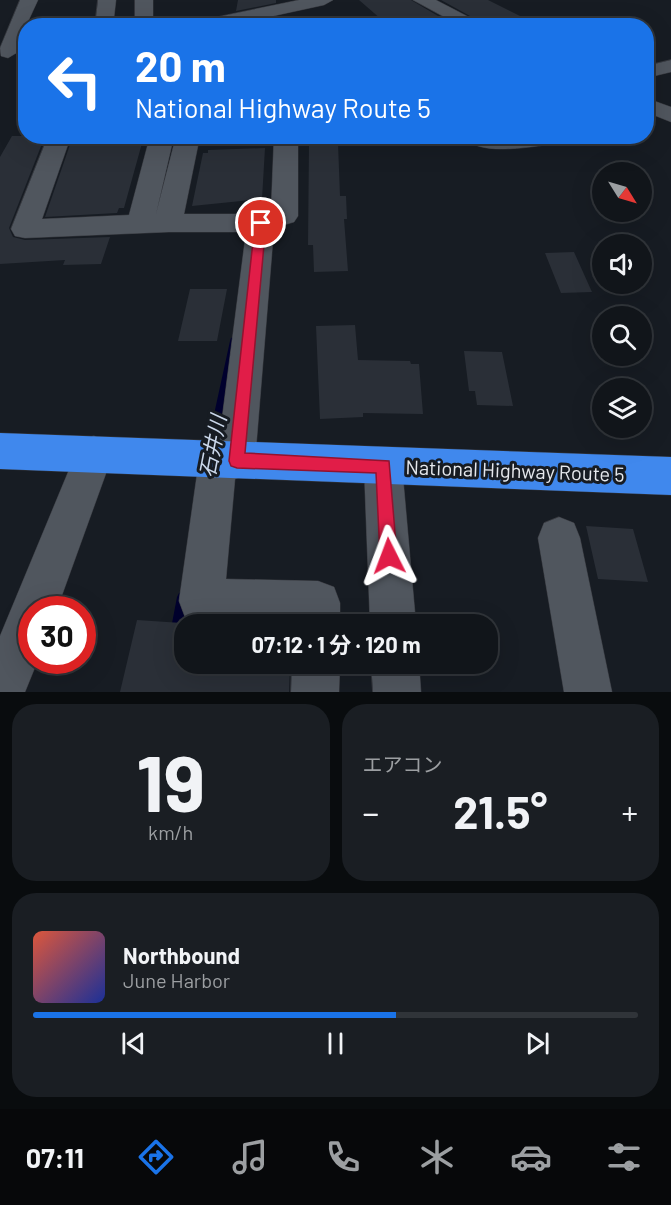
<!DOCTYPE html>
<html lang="ja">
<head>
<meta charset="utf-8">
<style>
	body { margin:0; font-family:Barlow,"Noto Sans JP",sans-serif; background:#1a1e23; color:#f1f3f6; height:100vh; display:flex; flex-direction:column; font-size:22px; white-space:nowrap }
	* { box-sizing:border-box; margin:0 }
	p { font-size:20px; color:#9c9fa2 }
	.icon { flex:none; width:33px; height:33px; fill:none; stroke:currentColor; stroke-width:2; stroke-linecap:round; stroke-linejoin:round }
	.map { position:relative; height:692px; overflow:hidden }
	.panel { display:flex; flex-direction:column; gap:12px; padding:12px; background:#090c0e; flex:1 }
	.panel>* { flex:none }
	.guide { position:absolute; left:18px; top:18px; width:636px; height:126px; border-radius:24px; box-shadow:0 6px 24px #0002,0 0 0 2px #303439; background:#1a73e8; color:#fff; overflow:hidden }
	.needle { width:39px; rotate:127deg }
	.fabs { position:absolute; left:592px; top:162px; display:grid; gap:12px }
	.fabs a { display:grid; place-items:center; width:60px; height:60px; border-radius:50%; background:#11151a; box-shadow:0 6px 24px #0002,0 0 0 2px #303439; font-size:30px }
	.speed { position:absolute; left:18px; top:596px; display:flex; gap:12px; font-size:30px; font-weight:700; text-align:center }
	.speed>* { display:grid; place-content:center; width:78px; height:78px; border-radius:50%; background:#11151a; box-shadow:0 6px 24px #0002,0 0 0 2px #303439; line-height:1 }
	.speed .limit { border:9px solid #d22; background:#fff; color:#111 }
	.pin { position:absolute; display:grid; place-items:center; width:51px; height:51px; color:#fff; margin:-26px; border:3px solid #fff; border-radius:50%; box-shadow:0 2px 6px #0007 }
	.me { position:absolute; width:66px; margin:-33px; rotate:357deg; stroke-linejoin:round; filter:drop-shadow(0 0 4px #0008) }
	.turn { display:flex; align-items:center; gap:21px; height:126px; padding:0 18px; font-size:27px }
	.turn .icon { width:78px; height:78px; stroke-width:2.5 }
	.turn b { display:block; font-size:42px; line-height:51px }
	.big { font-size:45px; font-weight:700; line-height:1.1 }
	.panel .card { flex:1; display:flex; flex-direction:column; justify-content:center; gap:9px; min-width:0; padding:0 21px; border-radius:24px; background:#1a1e23 }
	.panel .dial { align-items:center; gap:0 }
	.dial b { font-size:78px; line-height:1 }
	.song { display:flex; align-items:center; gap:18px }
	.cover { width:72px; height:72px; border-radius:9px; background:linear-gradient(135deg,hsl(10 70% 55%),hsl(230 70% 35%)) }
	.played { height:6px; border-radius:3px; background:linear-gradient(90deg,#1a73e8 60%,#303439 60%) }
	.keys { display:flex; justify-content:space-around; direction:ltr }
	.heat { display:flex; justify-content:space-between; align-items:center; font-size:33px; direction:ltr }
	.panel .tiles { flex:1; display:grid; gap:12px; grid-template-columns:1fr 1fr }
	.card:last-child { grid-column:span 2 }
	.trip { position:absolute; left:174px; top:614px; width:324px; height:60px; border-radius:24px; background:#11151a; box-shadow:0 6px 24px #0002,0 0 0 2px #303439; font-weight:700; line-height:60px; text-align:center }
	.dock { display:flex; height:96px; justify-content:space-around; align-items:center; background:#07080a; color:#9c9fa2 }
	.dock .icon { width:42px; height:42px }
	.dock .current { color:#1a73e8 }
	.dock b { font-size:27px; color:#f1f3f6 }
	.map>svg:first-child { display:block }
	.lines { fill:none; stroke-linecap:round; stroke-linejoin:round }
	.stream { fill:#00002d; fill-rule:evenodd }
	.building { fill:#2a2f37 }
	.minor-casing { stroke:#36383e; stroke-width:1 }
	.highway-casing { stroke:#36383e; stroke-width:1 }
	.minor { fill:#50565e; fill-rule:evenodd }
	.highway { fill:#4088ed; fill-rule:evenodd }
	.route { fill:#e11d48; stroke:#92132f; stroke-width:1.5 }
	.labels { text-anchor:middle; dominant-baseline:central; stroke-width:6; stroke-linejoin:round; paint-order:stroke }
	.street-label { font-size:20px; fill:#e5e8ed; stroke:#171c23 }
	.water-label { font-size:21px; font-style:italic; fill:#cbd8eb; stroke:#171c23 }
</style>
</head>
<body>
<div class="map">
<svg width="671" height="692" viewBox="0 0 671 692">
	<rect width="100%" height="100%" fill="#171c23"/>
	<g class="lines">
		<!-- stream -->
		<path class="stream" d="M234,337L237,338L238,341L216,451L215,454L211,456L207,454L206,451L230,341L231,338Z
			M183,591L187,593L189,597L182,634L180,638L176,640L172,638L170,634L177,597L179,593Z"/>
	</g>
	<!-- building -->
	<path class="building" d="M238,0H276V3L236,11Z
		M359,0H411L455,26H389Z
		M441,0H488L540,26H488Z
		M12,136H45L9,228L13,237L25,240L110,237L101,264L63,265L65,260L0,264V157Z
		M73,136H144L124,208H119L117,213L45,217Z
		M309,143H338L340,196H346L347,219H344L348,271L314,272L313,245H308Z
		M265,148L262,199L192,206L203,153H208V150Z
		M574,252L592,292L561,293L545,253Z
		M190,289H227L217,341H178Z
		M355,325L358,360L410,361L411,364H419L423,414L363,413V417L320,419L316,326Z
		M464,351L502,352L513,406L477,405L475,391H469Z
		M586,526L633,529L648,582L598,579Z
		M137,620L197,624H184V663H290L289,692H120Z"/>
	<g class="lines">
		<defs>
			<path id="minor" d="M20,0H38L26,26L18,52L8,58L1,56L0,48Z
				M98,0H116L113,26H95Z
				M135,0H153V26H135Z
				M299,0H333L324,5L227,26H189L198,21Z
				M413,0H436L486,26H461Z
				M671,60V72L646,78V66Z
				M646,98L671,107V122L646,112Z
				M48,136H71L42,219L129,215L150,136H174L156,214L176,136H200L184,214H261L271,211L274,136H298V216L294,222L274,228L255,461L250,474L235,479L226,579L318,581L334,587L340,603V624L201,623L185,617L179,601L199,460L204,447L219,442L246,232H169L25,238L15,236L11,229Z
				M463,136H573L570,141L562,143C538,145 478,159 463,136Z
				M94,436L107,441L113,454L57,609H32V660H38L25,692H0V636L81,441Z
				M383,448L397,453L402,466L416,624H370L364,466L369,453Z
				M559,517L574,523L580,538L612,692H564L538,538L544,523Z
				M292,663H340L339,692H291Z
				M371,663H419L421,692H373Z"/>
			<path id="highway" d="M0,433L671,457V495L0,469Z"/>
		</defs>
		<!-- minor casing -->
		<use href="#minor" class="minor-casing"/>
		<!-- highway casing -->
		<use href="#highway" class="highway-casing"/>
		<!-- minor -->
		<use href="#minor" class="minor"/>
		<!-- highway -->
		<use href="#highway" class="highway"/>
	</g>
	<!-- route -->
	<path class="route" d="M261,219L266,223L245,453L389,461L397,556L395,562L389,565L382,562L380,556L376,473L237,468L231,466L229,461L255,223Z"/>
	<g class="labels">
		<!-- street labels -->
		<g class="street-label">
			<text transform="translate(515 470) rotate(2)">National Highway Route 5</text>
		</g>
		<!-- water labels -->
		<g class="water-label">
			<text transform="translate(212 446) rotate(-79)">石井川</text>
		</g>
	</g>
</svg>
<div class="fabs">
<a><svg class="needle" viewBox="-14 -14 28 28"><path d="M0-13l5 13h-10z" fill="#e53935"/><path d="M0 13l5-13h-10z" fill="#9c9fa2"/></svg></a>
<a><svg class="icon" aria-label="sound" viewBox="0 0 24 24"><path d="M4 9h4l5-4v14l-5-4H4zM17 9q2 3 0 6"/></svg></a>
<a><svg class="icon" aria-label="search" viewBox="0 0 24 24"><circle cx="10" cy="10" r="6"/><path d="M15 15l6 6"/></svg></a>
<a><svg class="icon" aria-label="layers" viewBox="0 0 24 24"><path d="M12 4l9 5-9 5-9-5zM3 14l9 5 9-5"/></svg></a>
</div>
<div class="speed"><div class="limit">30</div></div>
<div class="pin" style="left:261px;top:223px;background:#d93025"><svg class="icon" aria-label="arrive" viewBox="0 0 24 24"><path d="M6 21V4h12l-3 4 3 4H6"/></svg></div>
<svg class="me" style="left:389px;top:556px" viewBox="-20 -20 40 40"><path d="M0-17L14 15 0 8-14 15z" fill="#e11d48" stroke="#fff" stroke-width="4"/></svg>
<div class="trip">07:12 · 1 分 · 120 m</div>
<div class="guide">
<div class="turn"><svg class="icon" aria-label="left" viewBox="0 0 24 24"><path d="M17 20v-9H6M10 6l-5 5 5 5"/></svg><div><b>20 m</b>National Highway Route 5</div></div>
</div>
</div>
<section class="panel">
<div class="tiles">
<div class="card dial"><b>19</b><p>km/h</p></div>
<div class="card"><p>エアコン</p>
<div class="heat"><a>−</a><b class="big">21.5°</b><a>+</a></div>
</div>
<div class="card">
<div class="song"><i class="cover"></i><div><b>Northbound</b><p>June Harbor</p></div></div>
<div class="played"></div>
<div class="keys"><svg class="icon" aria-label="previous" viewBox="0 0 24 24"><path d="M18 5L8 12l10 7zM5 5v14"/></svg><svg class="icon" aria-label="pause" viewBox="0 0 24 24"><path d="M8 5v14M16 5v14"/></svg><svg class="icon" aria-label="next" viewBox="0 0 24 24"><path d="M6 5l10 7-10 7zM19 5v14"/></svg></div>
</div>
</div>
</section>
<nav class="dock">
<b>07:11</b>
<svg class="icon current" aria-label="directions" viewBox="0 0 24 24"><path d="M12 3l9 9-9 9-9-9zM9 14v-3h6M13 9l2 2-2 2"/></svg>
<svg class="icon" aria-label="music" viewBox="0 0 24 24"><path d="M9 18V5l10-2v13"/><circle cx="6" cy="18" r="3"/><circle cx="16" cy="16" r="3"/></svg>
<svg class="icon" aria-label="phone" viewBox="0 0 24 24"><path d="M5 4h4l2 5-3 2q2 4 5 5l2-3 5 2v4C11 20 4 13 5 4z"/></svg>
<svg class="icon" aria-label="climate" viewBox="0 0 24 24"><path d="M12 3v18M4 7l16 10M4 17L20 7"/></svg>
<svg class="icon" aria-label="car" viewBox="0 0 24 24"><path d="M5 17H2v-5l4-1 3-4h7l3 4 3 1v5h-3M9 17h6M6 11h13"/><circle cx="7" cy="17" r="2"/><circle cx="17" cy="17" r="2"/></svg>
<svg class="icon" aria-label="filters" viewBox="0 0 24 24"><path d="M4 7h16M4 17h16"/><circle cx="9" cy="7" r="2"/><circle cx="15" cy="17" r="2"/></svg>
</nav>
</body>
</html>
